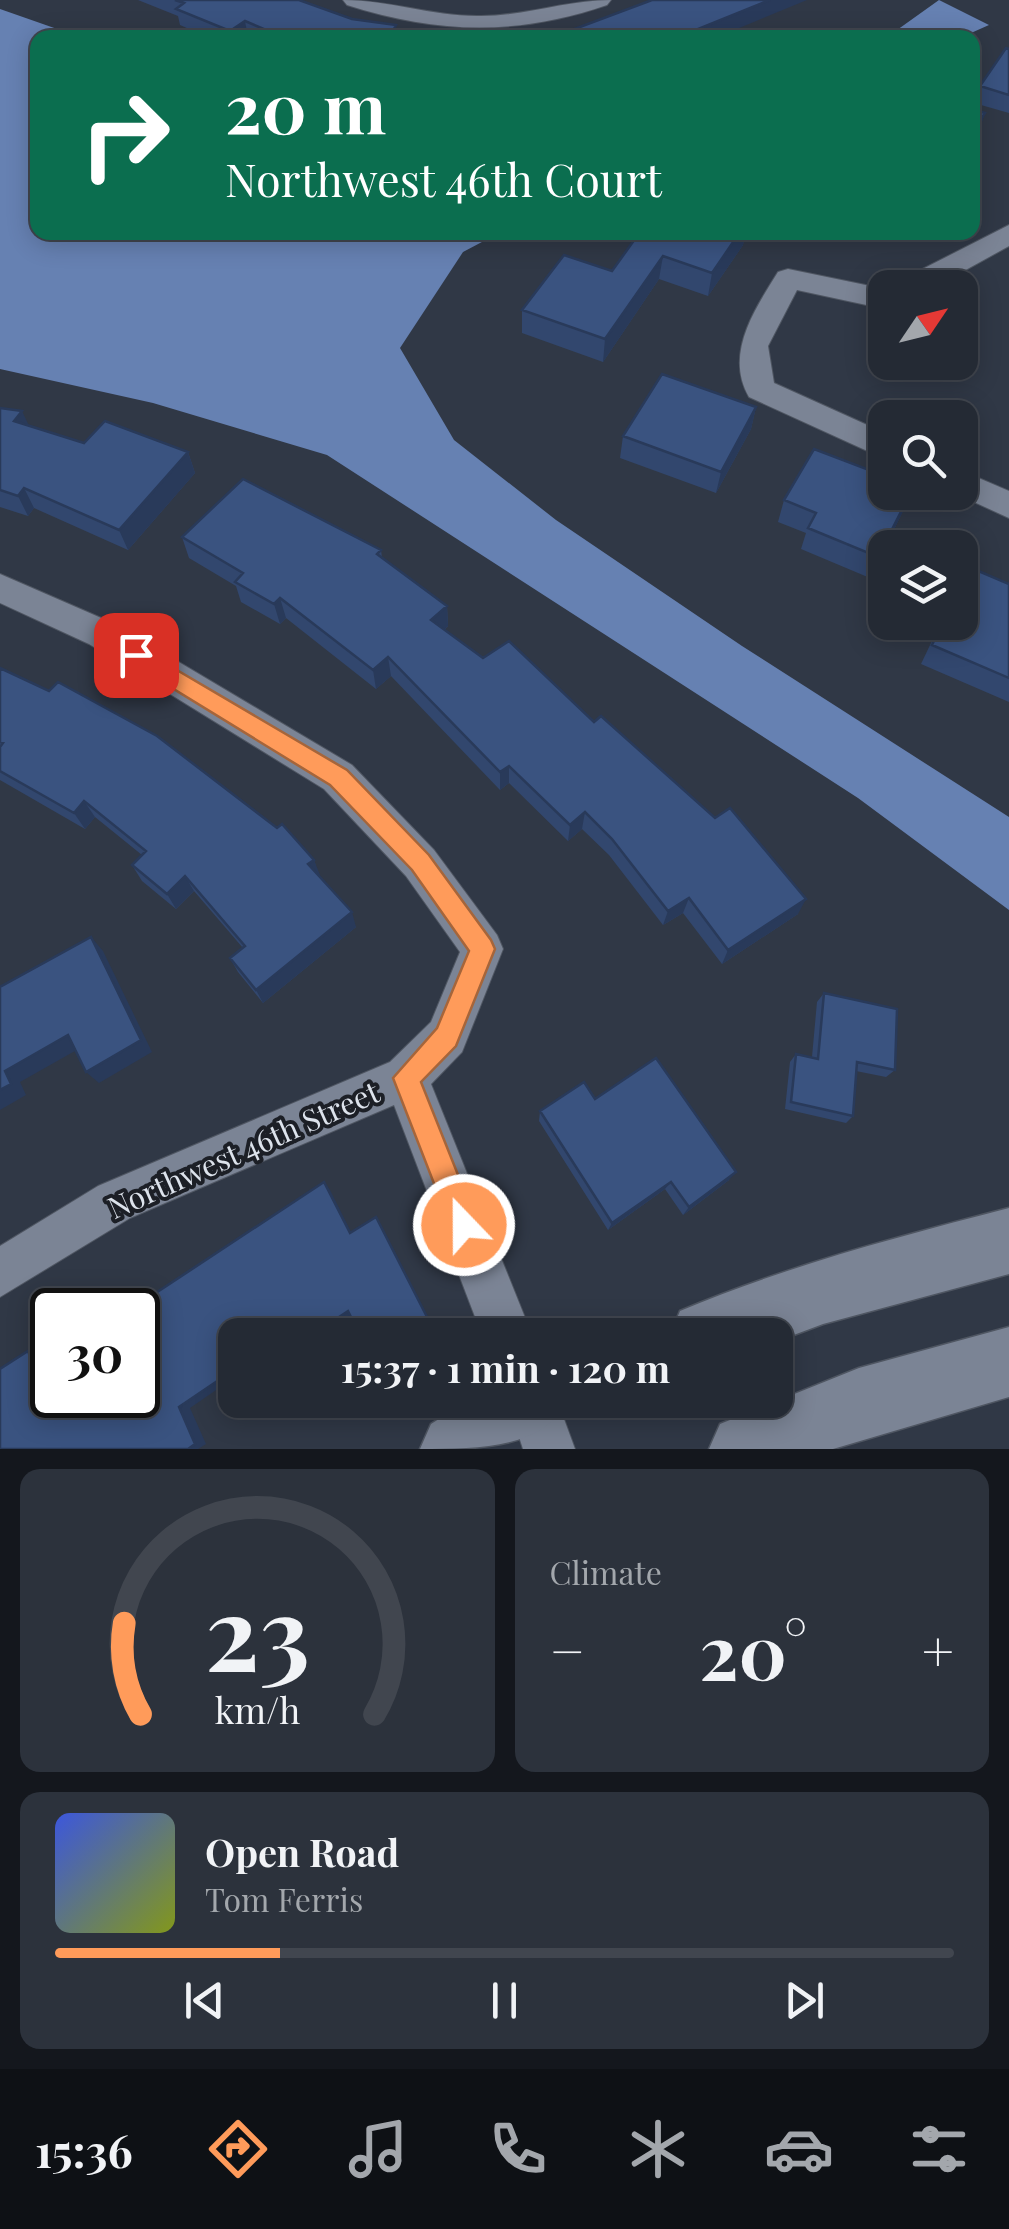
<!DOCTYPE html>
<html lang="en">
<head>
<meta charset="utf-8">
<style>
	body { margin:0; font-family:"Playfair Display",serif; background:#2c323c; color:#f1f3f6; height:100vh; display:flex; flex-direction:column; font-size:38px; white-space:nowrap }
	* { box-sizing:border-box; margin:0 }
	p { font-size:32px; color:#a3a7ac }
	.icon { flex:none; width:55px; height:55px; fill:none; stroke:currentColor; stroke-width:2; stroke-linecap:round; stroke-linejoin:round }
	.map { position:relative; height:1449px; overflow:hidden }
	.drawer { display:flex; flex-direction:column; gap:20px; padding:20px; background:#14171d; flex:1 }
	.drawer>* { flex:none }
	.banner { position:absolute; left:30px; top:30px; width:950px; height:210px; border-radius:20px; box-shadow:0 5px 25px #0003,0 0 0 2px #41464f; background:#0b6e4f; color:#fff; overflow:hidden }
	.needle { width:65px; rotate:55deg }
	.controls { position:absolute; left:868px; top:270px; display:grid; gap:20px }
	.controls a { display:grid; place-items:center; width:110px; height:110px; border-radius:20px; background:#242a34; box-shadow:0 5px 25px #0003,0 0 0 2px #41464f; font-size:50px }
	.speed { position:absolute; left:30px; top:1288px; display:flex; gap:20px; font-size:50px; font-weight:700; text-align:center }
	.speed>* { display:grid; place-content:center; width:130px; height:130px; border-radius:50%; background:#242a34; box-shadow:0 5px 25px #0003,0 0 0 2px #41464f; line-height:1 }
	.speed .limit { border:5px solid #111; border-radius:15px; background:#fff; color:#111 }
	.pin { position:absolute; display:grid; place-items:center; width:85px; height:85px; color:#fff; margin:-42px; border-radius:20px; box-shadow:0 5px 15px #0006 }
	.me { position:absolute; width:110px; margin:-55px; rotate:338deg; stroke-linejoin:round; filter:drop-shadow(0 0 8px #0008) }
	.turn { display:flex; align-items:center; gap:35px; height:210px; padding:0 30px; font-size:45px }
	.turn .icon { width:130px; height:130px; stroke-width:2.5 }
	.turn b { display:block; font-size:70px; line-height:85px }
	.big { font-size:75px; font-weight:700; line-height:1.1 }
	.drawer .widget { flex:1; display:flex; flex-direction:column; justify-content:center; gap:15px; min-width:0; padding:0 35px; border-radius:20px; background:#2c323c }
	.drawer .dial { align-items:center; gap:0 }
	.dial svg { height:260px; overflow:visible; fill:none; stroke:#41464f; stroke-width:7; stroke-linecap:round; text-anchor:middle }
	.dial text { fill:#f1f3f6; stroke:none }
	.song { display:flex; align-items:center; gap:30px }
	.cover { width:120px; height:120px; border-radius:15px; background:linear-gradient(135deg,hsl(230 70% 55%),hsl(70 70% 35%)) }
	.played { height:10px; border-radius:5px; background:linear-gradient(90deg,#ff9b5a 25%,#41464f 25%) }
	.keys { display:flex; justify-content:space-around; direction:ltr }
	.heat { display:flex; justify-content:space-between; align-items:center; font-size:55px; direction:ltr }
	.drawer .tiles { flex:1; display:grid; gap:20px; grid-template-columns:1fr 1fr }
	.widget:last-child { grid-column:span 2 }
	.trip { position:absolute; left:218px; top:1318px; width:575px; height:100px; border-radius:20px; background:#242a34; box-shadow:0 5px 25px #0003,0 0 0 2px #41464f; font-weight:700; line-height:100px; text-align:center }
	.tabs { display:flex; height:160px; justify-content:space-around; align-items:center; background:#0e1115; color:#a3a7ac }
	.tabs .icon { width:70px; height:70px }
	.tabs .current { color:#ff9b5a }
	.tabs b { font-size:45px; color:#f1f3f6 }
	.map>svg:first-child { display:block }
	.water { fill:#6681b2 }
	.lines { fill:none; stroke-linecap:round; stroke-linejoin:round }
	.street-casing { stroke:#4f5662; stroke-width:2 }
	.secondary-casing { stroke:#4f5662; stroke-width:3 }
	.street { fill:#7b8495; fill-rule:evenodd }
	.secondary { fill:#7b8495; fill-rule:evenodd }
	.wall { fill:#32476e }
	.shaded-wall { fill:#293a5a }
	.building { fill:#3a5380; stroke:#293a5a; stroke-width:2.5 }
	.route { fill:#ff9b5a; stroke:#a6653a; stroke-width:2.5 }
	.labels { text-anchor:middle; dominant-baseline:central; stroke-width:8; stroke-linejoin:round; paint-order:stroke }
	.near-street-label { font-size:30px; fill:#dde3ec; stroke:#1c1f26 }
</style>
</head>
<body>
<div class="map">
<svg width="1009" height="1449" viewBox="0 0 1009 1449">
	<rect width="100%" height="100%" fill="#303846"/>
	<!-- water -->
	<path class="water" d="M939,0L989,25L962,37H878L897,30Z
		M0,9L80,37L38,38V232L499,233L463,252L400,348L454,440L556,520L742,646L1009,817V910L858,798L327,455L153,403L0,369Z"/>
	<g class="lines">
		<defs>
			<path id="street" d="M343,0C390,0 434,17 481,16C526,16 567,0 611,0L607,5C517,36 438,34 347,5Z
				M1009,225V246L933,288H895L899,281Z
				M788,269L885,289V309L797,290L768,346L774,383L885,433V459L749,397C724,354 755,309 778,272Z
				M960,470L1009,491V518L952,492H960Z
				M0,574L115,624L352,765L434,850L497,935L503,949L462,1052L431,1084L532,1335H482L394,1105L130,1218L0,1297V1246L98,1186L390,1062L431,1022L460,952L406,876L324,789L89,644L0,603Z
				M507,1400H557L575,1449H523Z"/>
			<path id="secondary" d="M1009,1208V1274L823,1324L775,1342V1335H670L680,1311C787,1266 897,1237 1009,1208Z
				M1009,1327V1397L833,1449H709L720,1424L859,1368Z
				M469,1400H569C542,1449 479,1449 420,1449L431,1424Z"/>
		</defs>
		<!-- street casing -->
		<use href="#street" class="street-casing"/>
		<!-- secondary casing -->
		<use href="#secondary" class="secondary-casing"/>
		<!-- street -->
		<use href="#street" class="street"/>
		<!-- secondary -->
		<use href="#secondary" class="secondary"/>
	</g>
	<!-- wall -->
	<path class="wall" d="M138,0H299L352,19L397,32L438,38H209L180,25L178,16Z
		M1009,49V113L974,103L980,86Z
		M640,232H745L743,245L708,296L659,279L603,362L522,333V310L612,271Z
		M824,232H843L840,237Z
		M756,407L751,429L716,493L620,458L623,436Z
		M0,408L30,426L84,443L188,452L195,473L128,550L34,508L28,516L0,507Z
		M784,500L904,509L870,578L801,549L806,533L778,522Z
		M182,537L381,550L382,558L447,606L448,626L444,630L798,914L722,964L683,913L663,925L609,855L582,829L568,841L509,783L500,790L391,676L376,689L286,618L280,624L241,602L236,586L189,558Z
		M969,567L1009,584V702L921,664L941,622H960V583Z
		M0,668L314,860L319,876L356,927L263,1003L238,972L230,958L243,948L194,891L176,909L142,881L132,865L142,855L95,817L85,829L0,780Z
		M824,993L895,1070L886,1077L856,1071L853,1116L846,1123L785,1109L790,1062L796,1054L812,1057L817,1002Z
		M595,1099L729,1180L683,1215L665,1189L608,1230L539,1121L540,1111Z"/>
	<!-- shaded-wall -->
	<path class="shaded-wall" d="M770,0H807L715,38H676Z
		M245,21L248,37L231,38L230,31Z
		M985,113L977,137L972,143V133Z
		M740,232H745L743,245L708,296L712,273Z
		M663,256L659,279L603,362L605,339Z
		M756,407L751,429L716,493L721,472Z
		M22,411L32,432L14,421Z
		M188,452L195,473L128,550L119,530Z
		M24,488L34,508L28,516L18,496Z
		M911,492L904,509L870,578L878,557Z
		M280,598L286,618L280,624L274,604Z
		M447,606L448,626L433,640L431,620Z
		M388,657L391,676L376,689L373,670Z
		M509,766V783L500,790V772Z
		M84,801L95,817L85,829L74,813Z
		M585,812L582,829L568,841L570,825Z
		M314,860L320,875L314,879L308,864Z
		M185,876L194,891L176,909L167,894Z
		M689,898L683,913L663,925L668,911Z
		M806,899L798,914L722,964L728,950Z
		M352,912L356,927L263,1003L256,990Z
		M91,937L103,951L152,1052L99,1083L86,1072Z
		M68,1035L82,1047L20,1082L26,1095L0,1110V1090L5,1071Z
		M736,1172L729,1180L683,1215L689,1207Z
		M324,1182L330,1190L355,1240L350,1233Z
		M671,1182L665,1189L608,1230L612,1223Z
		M380,1224L430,1321L408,1335H400Z
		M348,1311L354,1315L324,1335H312Z
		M28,1351L45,1354L52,1374L36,1372Z
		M235,1369V1377L190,1408L206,1444L198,1449H188L179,1407Z"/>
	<!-- building -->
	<path class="building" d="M175,0H299L352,19L396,25L393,31L438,38H285L245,21L230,31L176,9L184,3Z
		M652,0H770L676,38H480V30L564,33Z
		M1006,48L1009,49V95L980,86Z
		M972,109L985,113L972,133Z
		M640,232H740L712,273L663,256L605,339L522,310L564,255L612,271Z
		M662,374L756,407L721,472L623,436Z
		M0,408L22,411L14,421L84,443L105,421L188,452L119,530L24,488L18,496L0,490Z
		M814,449L885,476V492H911L878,557L808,528L816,513L784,500Z
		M243,479L381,550L377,554L447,606L431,620L483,658L509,641L594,722L601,716L715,818L730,808L806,899L728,950L689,898L668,911L612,839L585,812L570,825L509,766L500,772L388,657L373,670L280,598L274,604L235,582L243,573L182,537Z
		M969,567L1009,584V678L932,645L943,622H960V586Z
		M0,668L49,691L58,682L157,736L277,828L282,824L314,860L308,864L352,912L256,990L230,958L245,946L185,876L167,894L132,865L146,851L84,801L74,813L0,771V747L3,743L0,742Z
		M91,937L141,1040L86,1072L68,1035L5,1071L11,1084L0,1090V987Z
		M824,993L897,1009L895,1070L857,1062L853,1116L791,1102L796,1054L818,1059Z
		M656,1058L736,1172L689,1207L671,1182L612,1223L540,1111L584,1082L595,1099Z
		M324,1182L350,1233L376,1217L427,1317L400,1335H360L348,1311L312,1335H235V1369L179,1407L195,1444L188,1449H0V1369L28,1351L36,1372L52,1361V1395H138V1310H130Z"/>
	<!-- route -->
	<path class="route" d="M136,646L347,770L429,855L491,940L495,949L456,1046L421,1082L478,1225L474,1235L464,1239L454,1235L393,1078L437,1028L469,951L412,870L330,785L128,661V648Z"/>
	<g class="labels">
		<!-- near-street labels -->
		<g class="near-street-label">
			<text transform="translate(243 1149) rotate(-24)">Northwest 46th Street</text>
		</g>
	</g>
</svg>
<div class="controls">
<a><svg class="needle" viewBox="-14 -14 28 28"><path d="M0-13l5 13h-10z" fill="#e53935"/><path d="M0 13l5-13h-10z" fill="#a3a7ac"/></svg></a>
<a><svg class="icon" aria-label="search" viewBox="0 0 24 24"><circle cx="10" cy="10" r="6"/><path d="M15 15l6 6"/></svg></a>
<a><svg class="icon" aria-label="layers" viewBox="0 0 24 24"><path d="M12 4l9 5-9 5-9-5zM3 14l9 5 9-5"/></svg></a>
</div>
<div class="speed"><div class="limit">30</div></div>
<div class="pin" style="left:136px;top:655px;background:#d93025"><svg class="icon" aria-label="arrive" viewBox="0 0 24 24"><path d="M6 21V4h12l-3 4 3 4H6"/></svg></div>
<svg class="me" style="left:464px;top:1225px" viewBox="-20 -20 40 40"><circle r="17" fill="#ff9b5a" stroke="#fff" stroke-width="3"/><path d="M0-11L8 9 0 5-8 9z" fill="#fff"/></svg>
<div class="trip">15:37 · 1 min · 120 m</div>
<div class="banner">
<div class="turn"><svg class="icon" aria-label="right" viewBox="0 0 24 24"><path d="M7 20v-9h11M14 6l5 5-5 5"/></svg><div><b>20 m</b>Northwest 46th Court</div></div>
</div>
</div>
<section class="drawer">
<div class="tiles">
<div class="widget dial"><svg viewBox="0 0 100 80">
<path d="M14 69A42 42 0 1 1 86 69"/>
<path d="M14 69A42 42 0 0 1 9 41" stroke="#ff9b5a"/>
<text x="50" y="56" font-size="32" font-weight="700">23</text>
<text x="50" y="72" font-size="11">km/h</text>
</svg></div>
<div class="widget"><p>Climate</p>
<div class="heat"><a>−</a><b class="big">20°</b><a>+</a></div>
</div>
<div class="widget">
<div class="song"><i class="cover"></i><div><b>Open Road</b><p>Tom Ferris</p></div></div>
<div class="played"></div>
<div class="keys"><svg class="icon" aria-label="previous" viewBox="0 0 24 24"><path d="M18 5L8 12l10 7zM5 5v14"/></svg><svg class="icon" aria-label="pause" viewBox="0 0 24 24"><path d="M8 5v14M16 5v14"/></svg><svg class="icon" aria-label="next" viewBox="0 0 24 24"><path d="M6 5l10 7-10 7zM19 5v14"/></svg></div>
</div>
</div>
</section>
<nav class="tabs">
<b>15:36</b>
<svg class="icon current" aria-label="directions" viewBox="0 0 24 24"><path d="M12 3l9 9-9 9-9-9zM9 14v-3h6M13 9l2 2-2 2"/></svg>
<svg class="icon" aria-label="music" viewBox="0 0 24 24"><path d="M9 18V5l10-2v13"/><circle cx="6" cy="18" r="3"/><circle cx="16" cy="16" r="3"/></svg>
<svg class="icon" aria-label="phone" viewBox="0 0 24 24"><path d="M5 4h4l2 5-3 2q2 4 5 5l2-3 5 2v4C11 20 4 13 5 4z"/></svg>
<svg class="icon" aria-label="climate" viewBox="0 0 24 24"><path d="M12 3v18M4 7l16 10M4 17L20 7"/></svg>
<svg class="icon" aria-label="car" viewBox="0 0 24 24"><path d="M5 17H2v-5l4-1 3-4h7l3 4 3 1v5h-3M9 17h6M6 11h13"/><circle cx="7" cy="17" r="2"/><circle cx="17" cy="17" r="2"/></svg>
<svg class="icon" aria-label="filters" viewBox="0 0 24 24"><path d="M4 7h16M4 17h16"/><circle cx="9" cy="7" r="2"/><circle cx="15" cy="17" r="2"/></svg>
</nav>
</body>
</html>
